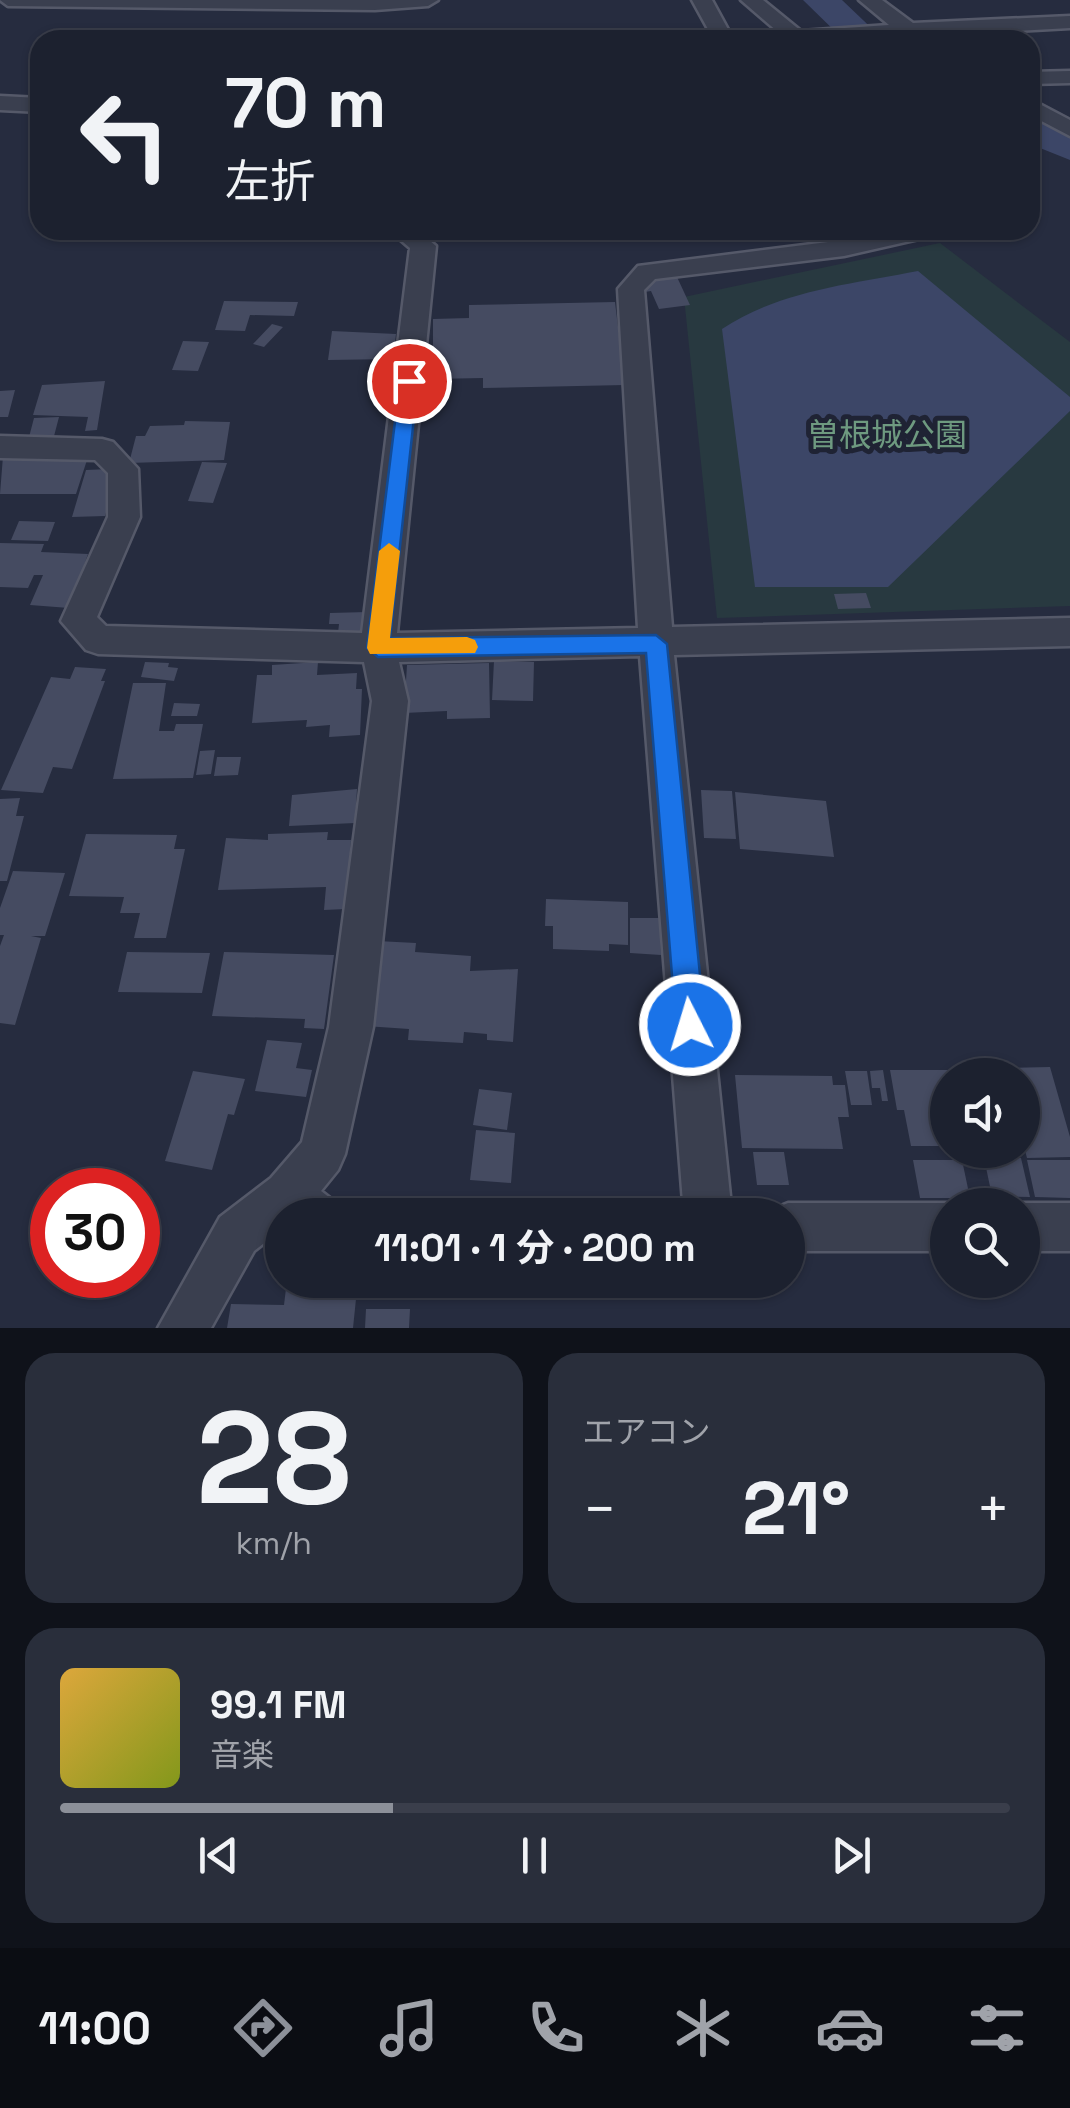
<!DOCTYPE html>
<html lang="ja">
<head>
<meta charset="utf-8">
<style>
	body { margin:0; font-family:"Space Grotesk","Noto Sans JP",sans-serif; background:#292e3b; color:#f1f3f6; height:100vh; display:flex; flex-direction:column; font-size:38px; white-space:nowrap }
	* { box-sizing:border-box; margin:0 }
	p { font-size:32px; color:#a0a3aa }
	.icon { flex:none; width:55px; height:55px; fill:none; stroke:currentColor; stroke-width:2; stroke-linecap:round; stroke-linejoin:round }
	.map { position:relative; height:1328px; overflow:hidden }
	.details { display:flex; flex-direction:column; gap:25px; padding:25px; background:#0f121a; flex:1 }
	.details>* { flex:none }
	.hud { position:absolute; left:30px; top:30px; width:1010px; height:210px; border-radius:30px; box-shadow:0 2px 8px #0004,0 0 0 2px #3a3e4b; background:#1c212f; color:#f1f3f6; overflow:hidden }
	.controls { position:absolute; left:930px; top:1058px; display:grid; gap:20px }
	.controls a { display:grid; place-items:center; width:110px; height:110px; border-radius:50%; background:#1c212f; box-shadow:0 2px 8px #0004,0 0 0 2px #3a3e4b; font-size:50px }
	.speed { position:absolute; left:30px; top:1168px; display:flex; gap:20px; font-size:50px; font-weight:700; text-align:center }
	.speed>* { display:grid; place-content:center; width:130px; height:130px; border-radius:50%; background:#1c212f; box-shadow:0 2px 8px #0004,0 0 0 2px #3a3e4b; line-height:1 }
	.speed .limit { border:15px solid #d22; background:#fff; color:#111 }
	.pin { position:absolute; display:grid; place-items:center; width:85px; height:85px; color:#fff; margin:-42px; border:5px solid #fff; border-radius:50%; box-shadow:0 2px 10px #0007 }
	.me { position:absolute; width:110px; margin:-55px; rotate:355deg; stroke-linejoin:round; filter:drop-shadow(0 0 8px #0008) }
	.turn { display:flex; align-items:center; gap:35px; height:210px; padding:0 30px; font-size:45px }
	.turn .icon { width:130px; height:130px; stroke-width:2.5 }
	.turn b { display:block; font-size:70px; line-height:85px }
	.big { font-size:75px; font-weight:700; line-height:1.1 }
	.details .tile { flex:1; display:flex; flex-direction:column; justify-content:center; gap:15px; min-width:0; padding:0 35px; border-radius:30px; background:#292e3b }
	.details .dial { align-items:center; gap:0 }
	.dial b { font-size:130px; line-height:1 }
	.song { display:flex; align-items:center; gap:30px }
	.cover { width:120px; height:120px; border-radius:15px; background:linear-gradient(135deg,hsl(40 70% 55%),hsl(70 70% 35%)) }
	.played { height:10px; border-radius:5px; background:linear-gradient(90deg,#8c9099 35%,#3a3e4b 35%) }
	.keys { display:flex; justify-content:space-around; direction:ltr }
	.heat { display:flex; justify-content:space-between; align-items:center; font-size:55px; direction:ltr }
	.details .tiles { flex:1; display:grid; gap:25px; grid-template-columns:1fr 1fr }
	.tile:last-child { grid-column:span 2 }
	.trip { position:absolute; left:265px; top:1198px; width:540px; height:100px; border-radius:50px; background:#1c212f; box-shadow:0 2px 8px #0004,0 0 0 2px #3a3e4b; font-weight:700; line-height:100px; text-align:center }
	.tabs { display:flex; height:160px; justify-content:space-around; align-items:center; background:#0b0d13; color:#a0a3aa }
	.tabs .icon { width:70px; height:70px }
	.tabs .current { color:#8c9099 }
	.tabs b { font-size:45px; color:#f1f3f6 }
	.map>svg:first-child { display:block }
	.green { fill:#283940 }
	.water { fill:#3c4667 }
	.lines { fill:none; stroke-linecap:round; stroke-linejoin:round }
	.river { fill:#3c4667; fill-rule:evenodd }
	.building { fill:#454b61 }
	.minor-casing { stroke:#555969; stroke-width:5 }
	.minor { fill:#3a3f4f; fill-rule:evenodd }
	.route { fill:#1a73e8; stroke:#114b97; stroke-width:2.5 }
	.slow { fill:#f59e0b }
	.labels { text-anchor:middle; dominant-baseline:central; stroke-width:10; stroke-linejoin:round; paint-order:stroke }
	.park-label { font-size:32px; fill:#6e9a80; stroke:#1f2334 }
</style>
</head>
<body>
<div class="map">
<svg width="1070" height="1328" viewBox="0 0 1070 1328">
	<rect width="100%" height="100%" fill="#262c3f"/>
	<!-- green -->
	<path class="green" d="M940,243L1070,342V606L717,618L684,297Z"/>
	<!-- water -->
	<path class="water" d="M918,271L1070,397V411L888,587H755L722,329C779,291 851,284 918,271Z"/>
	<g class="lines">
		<!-- river -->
		<path class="river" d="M803,0H842L884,40H844Z
			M1030,117L1070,132V160L1030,144Z"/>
	</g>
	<!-- building -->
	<path class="building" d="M677,277L690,305L659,309L651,291L645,292L641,282Z
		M224,301L298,302L294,316L250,315L245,331L215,330Z
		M615,302L625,385L483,388V378L433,379V319L469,318V305Z
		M272,324L283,327L264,347L253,344Z
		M332,331L396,334L393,359L328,360Z
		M183,341L209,342L198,371L172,370Z
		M105,381L97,430L85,431L88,417L33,415L42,385Z
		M15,390L8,417H0V391Z
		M59,417L53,440L28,441L34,418Z
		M185,421L230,422L224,460L129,463L136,436H145L150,426L184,425Z
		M3,456H81L79,461L87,460L76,494H0Z
		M202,462L227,463L213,503L188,501Z
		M110,469L106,483H114L105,516L72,517L86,470Z
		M19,521L55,522L48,541L11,540Z
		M0,543L44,544L41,552L88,554L69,608L30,605L43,575H34L28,588L0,587Z
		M866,593L871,608L838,609L834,594Z
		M367,612L365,632L338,633L339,624H329L330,613Z
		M494,661L534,662L533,701L492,700Z
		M145,662L169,663L168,667L178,668L174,681L141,677Z
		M318,662L317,675L357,673L356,689H362L360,735L329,737L330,725L306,727L307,720L252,723L257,675H272V665Z
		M489,663L490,718L447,719V711L404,713L407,665Z
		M75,667L106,669L101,681H105L72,769L53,767L43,793L1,790L51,677L70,679Z
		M133,683H166L159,731H174L176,724H203L193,778L113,779Z
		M174,703L200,704L197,716H171Z
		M215,750L211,774L196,775L200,751Z
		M217,757H241L238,775L214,776Z
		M357,789L355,823L289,826L292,795Z
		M701,790L732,791L736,839L704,838Z
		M735,792L826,801L834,857L740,849Z
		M20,798L16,816H24L7,881H0V799Z
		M328,832L327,840H351L346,909L324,910L326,887L218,890L226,838L268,840V834Z
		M86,834L177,835L174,849H185L166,938H134L140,913H120L124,897L69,896Z
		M13,871L65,873L45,936H31L41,938L15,1025L0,1023V946L4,935H0V908Z
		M546,899L628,902V945L609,944V951L553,949V926H545Z
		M630,918H660L661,955L630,953Z
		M377,941L416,943L415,952L471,956L470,971L518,969L513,1042L487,1040V1034L464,1032L463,1043L408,1040L409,1029L365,1026Z
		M127,952L210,953L202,993L118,992Z
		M224,952L334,955L324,1029L304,1028L305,1019L212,1016Z
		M267,1040L302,1043L296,1068L312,1070L306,1097L255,1091Z
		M1050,1067L1070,1137V1157L1027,1158L1022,1139V1075H1005L1004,1068Z
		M883,1070L888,1101H882L880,1088H872L870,1071Z
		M890,1070H987L989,1075H948V1146H911L904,1110H897Z
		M193,1071L245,1079L234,1115L228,1114L212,1170L165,1161Z
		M845,1071H867L872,1105H851Z
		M735,1075L832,1076L833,1085H845L849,1117H838L843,1149L742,1148Z
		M479,1089L512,1093L507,1130L473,1125Z
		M476,1130L515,1133L511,1183L470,1180Z
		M753,1152H784L789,1185H757Z
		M984,1158H1021L1030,1197L992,1196Z
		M913,1160H962L970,1198H920Z
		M1027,1160H1070V1198L1035,1197Z
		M287,1280H331L329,1299H356L353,1328H227L231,1304L284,1305Z
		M366,1309H410L409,1328H365Z"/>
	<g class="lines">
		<defs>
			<path id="minor" d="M0,0H438L428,6L375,10L8,6Z
				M692,0H712L731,35L778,32L741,0H763L801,31L889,25L859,0H882L913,23L1070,16V28L848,40H714Z
				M1070,71V83L1030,84V72Z
				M0,96L40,98V112L0,110Z
				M1030,99L1070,120V136L1030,115Z
				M389,230H417L436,246L397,633L638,628L618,289L638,266L844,240L893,230H935L932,236L844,256L655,279L644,290L672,627L1070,618V646L674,655L732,1215H684L640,656L399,662L408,701L373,1027L345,1154L338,1170L321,1191L330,1198L337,1215H282V1229L254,1251L211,1328H158L220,1217L271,1178L302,1142L329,1027L372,701L364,662L98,654L86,650L61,621L108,517V473L95,460L0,458V436L102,439L113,442L138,469L140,517L97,617L106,626L362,633L410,248Z
				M788,1203H948L953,1205H948V1251H788V1215H769L771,1210Z
				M1022,1203H1070V1251H1022V1205H1017Z"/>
		</defs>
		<!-- minor casing -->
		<use href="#minor" class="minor-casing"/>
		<!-- minor -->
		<use href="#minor" class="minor"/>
	</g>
	<!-- route -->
	<path class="route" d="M409,375L418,381L390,638L656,635L667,644L705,1025L700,1035L690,1039L681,1035L676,1025L646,653L378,657L367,648L400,381Z"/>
	<!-- slow -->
	<path class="slow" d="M389,543L400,551L390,638L467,637L475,640L478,647L475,653L370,654L367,648L379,551Z"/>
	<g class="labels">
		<!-- park labels -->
		<g class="park-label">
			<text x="887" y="435">曽根城公園</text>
		</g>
	</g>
</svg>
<div class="controls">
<a><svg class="icon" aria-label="sound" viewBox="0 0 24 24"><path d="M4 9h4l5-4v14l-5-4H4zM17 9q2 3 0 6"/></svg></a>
<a><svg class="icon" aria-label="search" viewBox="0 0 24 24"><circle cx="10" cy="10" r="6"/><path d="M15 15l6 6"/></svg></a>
</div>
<div class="speed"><div class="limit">30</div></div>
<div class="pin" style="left:409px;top:381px;background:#d93025"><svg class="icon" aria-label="arrive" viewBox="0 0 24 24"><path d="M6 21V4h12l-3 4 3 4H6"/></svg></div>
<svg class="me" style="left:690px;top:1025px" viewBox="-20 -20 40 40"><circle r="17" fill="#1a73e8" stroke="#fff" stroke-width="3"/><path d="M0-11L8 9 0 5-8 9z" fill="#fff"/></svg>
<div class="trip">11:01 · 1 分 · 200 m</div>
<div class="hud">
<div class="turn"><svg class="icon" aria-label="left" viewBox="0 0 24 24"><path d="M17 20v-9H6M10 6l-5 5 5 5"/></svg><div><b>70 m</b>左折</div></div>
</div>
</div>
<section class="details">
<div class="tiles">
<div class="tile dial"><b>28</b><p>km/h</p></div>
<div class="tile"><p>エアコン</p>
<div class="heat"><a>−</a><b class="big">21°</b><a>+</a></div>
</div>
<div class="tile">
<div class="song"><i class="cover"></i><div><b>99.1 FM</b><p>音楽</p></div></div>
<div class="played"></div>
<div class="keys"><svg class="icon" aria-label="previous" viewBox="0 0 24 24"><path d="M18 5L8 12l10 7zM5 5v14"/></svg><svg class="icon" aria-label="pause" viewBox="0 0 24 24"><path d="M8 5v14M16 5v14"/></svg><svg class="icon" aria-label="next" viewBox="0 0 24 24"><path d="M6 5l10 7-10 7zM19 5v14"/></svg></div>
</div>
</div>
</section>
<nav class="tabs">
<b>11:00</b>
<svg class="icon current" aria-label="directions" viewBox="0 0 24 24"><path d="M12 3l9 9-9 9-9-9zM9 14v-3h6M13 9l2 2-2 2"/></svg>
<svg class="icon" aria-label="music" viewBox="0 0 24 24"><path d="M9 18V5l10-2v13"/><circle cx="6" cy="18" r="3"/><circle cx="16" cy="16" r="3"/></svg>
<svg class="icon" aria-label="phone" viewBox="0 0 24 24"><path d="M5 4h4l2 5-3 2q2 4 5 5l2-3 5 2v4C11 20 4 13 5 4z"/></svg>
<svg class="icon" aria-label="climate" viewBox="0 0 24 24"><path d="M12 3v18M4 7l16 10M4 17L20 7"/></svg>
<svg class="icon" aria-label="car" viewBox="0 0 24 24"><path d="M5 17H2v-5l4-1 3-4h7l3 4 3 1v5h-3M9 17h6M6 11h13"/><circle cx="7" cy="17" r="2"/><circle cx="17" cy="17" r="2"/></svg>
<svg class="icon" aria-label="filters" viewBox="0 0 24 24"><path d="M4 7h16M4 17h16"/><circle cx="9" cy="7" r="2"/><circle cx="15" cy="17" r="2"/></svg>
</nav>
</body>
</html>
